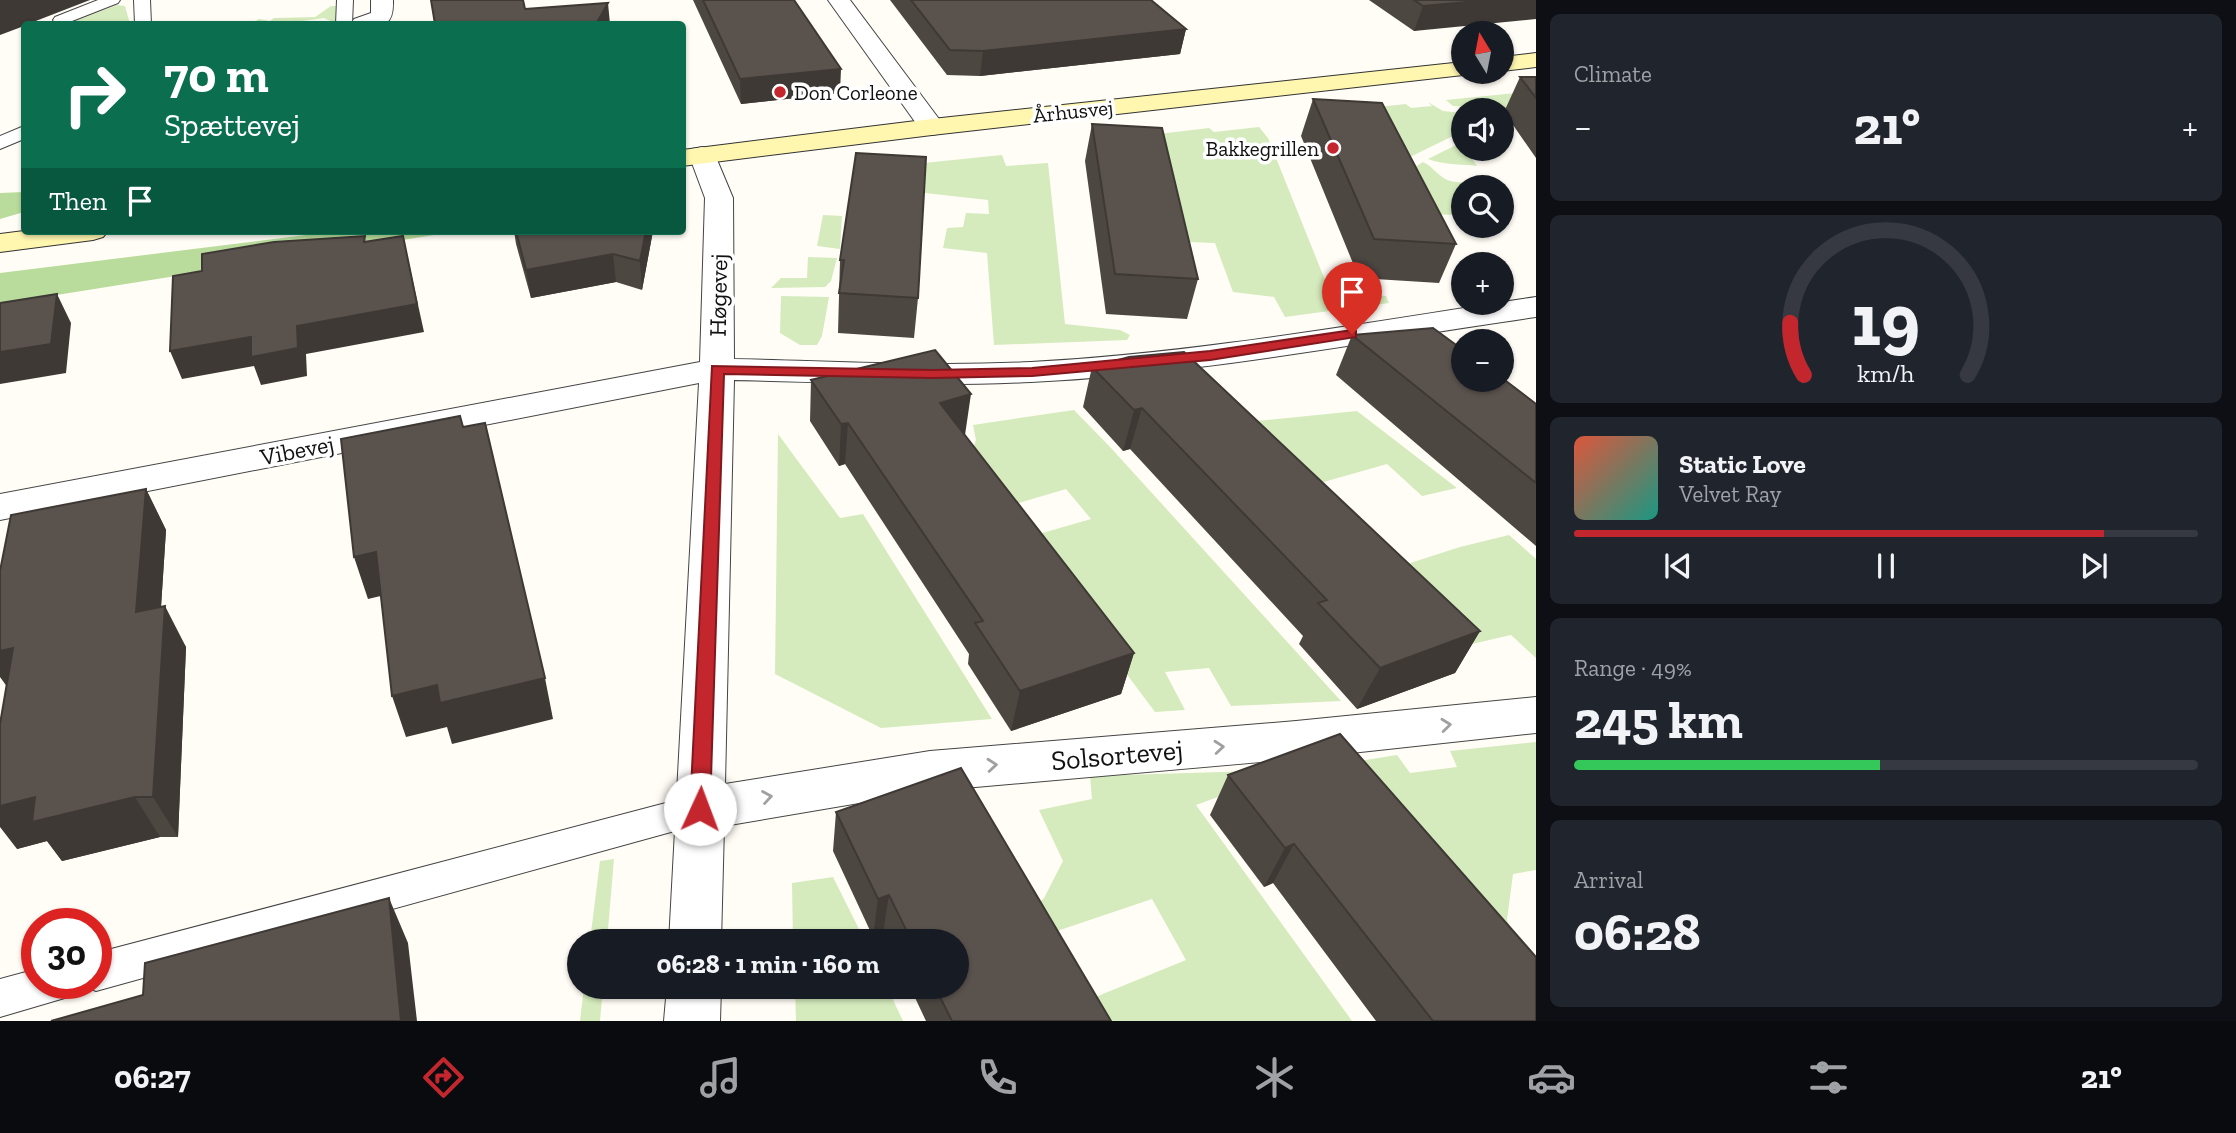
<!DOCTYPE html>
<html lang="en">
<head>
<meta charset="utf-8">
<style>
	body { margin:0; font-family:"Zilla Slab",serif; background:#20242c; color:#f1f3f6; height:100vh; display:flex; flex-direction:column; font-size:26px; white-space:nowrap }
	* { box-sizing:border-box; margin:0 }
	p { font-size:23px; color:#9ea1a6 }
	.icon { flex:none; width:38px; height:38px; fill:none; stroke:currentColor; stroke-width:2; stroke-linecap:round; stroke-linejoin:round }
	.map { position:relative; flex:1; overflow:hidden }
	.drawer { display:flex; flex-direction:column; gap:14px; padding:14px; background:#0d0f14; width:700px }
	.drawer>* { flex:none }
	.top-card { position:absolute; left:21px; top:21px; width:665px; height:214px; border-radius:7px; box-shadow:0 2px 5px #0004; background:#0b6e4f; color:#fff; overflow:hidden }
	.needle { width:46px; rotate:350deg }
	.tools { position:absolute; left:1451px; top:21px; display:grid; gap:14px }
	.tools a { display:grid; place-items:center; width:63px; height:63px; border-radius:50%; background:#171b24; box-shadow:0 2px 5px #0004; font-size:35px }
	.speed { position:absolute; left:21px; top:908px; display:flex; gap:14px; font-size:35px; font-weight:700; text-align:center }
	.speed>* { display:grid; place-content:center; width:91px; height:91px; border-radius:50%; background:#171b24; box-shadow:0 2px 5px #0004; line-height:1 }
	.speed .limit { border:10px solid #d22; background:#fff; color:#111 }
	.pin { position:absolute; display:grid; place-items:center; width:60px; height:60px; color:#fff; margin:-72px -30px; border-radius:50% 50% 50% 0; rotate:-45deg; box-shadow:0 0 7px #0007 }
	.pin .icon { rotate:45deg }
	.me { position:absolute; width:77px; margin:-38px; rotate:2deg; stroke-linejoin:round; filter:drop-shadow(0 0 5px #0008) }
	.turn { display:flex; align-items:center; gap:24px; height:147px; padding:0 28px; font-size:32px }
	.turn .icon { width:91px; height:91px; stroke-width:2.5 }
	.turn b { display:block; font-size:49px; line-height:60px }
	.then { display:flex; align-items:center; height:66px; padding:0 28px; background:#0003; gap:14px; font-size:26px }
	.big { font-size:52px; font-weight:700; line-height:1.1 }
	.drawer .tile { flex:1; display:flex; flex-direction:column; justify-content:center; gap:10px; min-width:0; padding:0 24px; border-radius:10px; background:#20242c }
	.drawer .dial { align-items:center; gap:0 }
	.dial svg { height:182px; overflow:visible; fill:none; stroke:#363941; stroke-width:7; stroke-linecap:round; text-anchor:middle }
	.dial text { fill:#f1f3f6; stroke:none }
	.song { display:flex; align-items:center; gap:21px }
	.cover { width:84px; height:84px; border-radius:10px; background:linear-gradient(135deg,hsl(10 70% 55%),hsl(170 70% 35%)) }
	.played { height:7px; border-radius:4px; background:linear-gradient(90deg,#c4262e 85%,#363941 85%) }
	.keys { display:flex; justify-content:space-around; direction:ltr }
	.heat { display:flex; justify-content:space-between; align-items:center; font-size:38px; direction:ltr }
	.charge { height:10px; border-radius:5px; background:linear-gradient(90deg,#34c759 49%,#363941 0) }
	.trip { position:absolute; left:567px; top:929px; width:402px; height:70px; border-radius:35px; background:#171b24; box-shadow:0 2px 5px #0004; font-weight:700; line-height:70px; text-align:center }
	.dock { display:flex; height:112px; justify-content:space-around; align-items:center; background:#090b0e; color:#9ea1a6 }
	.dock .icon { width:49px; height:49px }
	.dock .on { color:#c4262e }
	.dock b { font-size:32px; color:#f1f3f6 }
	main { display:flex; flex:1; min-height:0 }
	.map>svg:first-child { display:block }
	.green { fill:#d5ebbd }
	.forest { fill:#b9dc9c }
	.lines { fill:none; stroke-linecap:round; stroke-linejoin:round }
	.lane-casing { stroke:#444; stroke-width:2 }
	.street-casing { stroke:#444; stroke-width:2 }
	.secondary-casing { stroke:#333; stroke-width:2 }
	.lane { fill:#fff; fill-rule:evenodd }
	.street { fill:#fff; fill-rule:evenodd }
	.secondary { fill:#fff6b0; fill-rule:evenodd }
	.wall { fill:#4d4742 }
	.shaded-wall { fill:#3f3936 }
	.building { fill:#5a524d; stroke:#3f3936; stroke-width:2 }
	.oneway { stroke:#a0a0a0 }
	.route { fill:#c4262e; stroke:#7f191e; stroke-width:2 }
	.poi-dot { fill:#c4262e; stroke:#fff; stroke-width:2.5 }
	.labels { text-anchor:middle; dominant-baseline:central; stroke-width:7; stroke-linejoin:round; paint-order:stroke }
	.far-poi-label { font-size:21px; fill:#111; stroke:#fff; text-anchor:start }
	.far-street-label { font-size:21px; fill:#111; stroke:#fff }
	.street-label { font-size:24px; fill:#111; stroke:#fff }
	.near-street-label { font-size:28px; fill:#111; stroke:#fff }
</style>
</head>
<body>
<main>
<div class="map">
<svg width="1536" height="1021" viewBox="0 0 1536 1021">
	<rect width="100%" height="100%" fill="#fffdf5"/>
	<!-- green -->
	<path class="green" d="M117,5L125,6L130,24H80L72,22Z
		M331,6H340L335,23L324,18L281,24L277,22L269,24H225C235,18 249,26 259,19L270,21L274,18L315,17Z
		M1536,91V109L1453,106L1446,100Z
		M1428,102L1443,111L1463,113V131L1406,159L1359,109L1406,104L1411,108L1432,106Z
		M1259,127L1268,138L1329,290L1386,296L1389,303L1285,317L1274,297L1233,292L1215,243L1190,242L1174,185L1150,135L1209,128L1214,132Z
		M1462,142L1463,149H1466L1477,166C1461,164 1443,165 1428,159Z
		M1002,155L1006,166L1048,163L1065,324L1120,330L1130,335L1127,340L994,345L987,253L943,248L947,228L963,227L966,213L989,214L988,200L889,189L894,166Z
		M1423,162C1434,167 1438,177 1450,181C1461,184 1473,180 1482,187H1463V212L1460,215L1423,214L1415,167Z
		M823,215L842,216L840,249L817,246Z
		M808,257L837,258L831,281L825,287L771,288L781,278H807Z
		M781,296L829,297L822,336L817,345H800L780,333Z
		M1074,410L1111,448L1341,701L1231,706L1209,668L1165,672L1185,710L1155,712L1025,538L1091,519L1066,489L1002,508L968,462L976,440L973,425Z
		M1357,411L1457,488L1422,496L1387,464L1292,491L1226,424Z
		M778,434L840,518L863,514L992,719L881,728L775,674Z
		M1509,535L1536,559V658L1511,635L1450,649L1376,574L1460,547Z
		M1536,742V870L1513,874L1507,920L1523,954L1334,765L1397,755L1410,773L1457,767L1450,751Z
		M1292,770L1196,805L1352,1021H1107L1093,998L1186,960L1152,899L1057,931L1037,905L1044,898L1063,861L1039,810L1092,799L1090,776Z
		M614,859L607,941H590L600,861Z
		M833,877L865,941H793L792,883Z
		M584,987H603L600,1021H580Z
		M795,987H887L903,1021H796Z"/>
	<!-- forest -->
	<path class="forest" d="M24,192V212L0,219V193Z
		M338,231H459L0,304V273Z"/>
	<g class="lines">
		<defs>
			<path id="lane" d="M98,0H120L118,3L67,23H55L53,20L55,17Z
				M134,0H150L151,24H135Z
				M337,0H353L352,24H336Z
				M24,126V139L0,149V136Z
				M700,794L712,798L718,809L712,820L700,824L96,991L81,984H96V953Z
				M37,969V984H73L68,997L0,1017V979Z"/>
			<path id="street" d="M371,0H393C394,33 378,24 351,24L354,19L371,13Z
				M828,0H850L945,127L941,133L932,135L923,133Z
				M702,147L712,149L715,155L733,198L734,359C833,361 932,367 1031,362C1200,353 1369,322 1536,297V317C1369,341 1200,374 1031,382C932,387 833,382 734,380L725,784L930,751L1296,721L1536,697V733L1296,759L930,791L724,826L721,942H669L699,383L0,520V494L700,362L705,198L689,155L692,149Z
				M667,987H721L720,1021H664Z"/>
			<path id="secondary" d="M1536,53V67L1502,71V57Z
				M1463,62V72H1473L1472,74L932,135L682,166V150L932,119Z
				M24,231H108L103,237L93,240L0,252V234Z"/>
		</defs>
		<!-- lane casing -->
		<use href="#lane" class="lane-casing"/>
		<!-- street casing -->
		<use href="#street" class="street-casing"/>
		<!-- secondary casing -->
		<use href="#secondary" class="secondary-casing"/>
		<!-- lane -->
		<use href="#lane" class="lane"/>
		<!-- street -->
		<use href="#street" class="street"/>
		<!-- secondary -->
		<use href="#secondary" class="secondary"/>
	</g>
	<!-- wall -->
	<path class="wall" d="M693,0H794L840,93L741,104Z
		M890,0H1151L1186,29L1180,54L980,76L947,75Z
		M1369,0H1536L1414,31Z
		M1520,77H1536V158L1504,112Z
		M1313,99L1456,244L1439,283L1359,278L1301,136Z
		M1092,124L1198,279L1187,319L1106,314L1085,161Z
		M856,153L918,298L914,338L838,333L840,260Z
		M514,231H653L642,290L616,282L531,298L516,244Z
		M1352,335L1536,404V546L1336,375Z
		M1092,367L1480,631L1455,673L1357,709L1299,644L1303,636L1130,449L1123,451L1083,407Z
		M811,380L965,435L1134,653L1121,694L1011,731L968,664L969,654L845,464L839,466L810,421Z
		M146,489L166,530L161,607L186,647L178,837H160L62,861L47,841L17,849Z
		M1228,775L1536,1021H1376L1273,883L1264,887L1210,815Z
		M836,812L1111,1021H926L910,987H957V942H888L883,933L873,937L833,851Z"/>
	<!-- shaded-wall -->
	<path class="shaded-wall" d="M0,0H90L28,24H24V26L0,35Z
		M1488,0H1536V19L1414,31L1423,6Z
		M608,3L610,24H596Z
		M1186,29L1180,54L980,76L983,51Z
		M841,69L840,93L741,104L740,79Z
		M646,231H653L642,290L640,261Z
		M403,236L424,332L306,354L307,376L261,385L254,366L182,379L170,351L297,326Z
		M613,254L616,282L531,298L526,270Z
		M57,294L71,323L66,373L0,384V352Z
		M971,394L965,435L940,403Z
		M1142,408L1130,449L1123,451L1134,410Z
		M848,423L845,464L839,466L841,424Z
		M146,489L166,530L158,653L136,612Z
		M376,552L389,594L368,599L354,557Z
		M165,606L186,647L178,837L153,797Z
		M1480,631L1455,673L1357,709L1380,668Z
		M13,648V695L0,677V651Z
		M1134,653L1121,694L1011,731L1020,691Z
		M545,678L553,719L452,744L447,727L406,737L392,696L437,685Z
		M35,797H135L160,837L62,861L47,841L17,849L0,827V806Z
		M1294,844L1273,883L1264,887L1285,848Z
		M889,895L883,933L873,937L878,899Z
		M389,898L408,943L417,1021H401Z"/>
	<!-- building -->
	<path class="building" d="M431,0H523L525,9L608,3L596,24H435Z
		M703,0H794L841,69L740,79Z
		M911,0H1151L1186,29L983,51L950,50Z
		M1414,0H1488L1423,6Z
		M1520,77H1536V98Z
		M1313,99L1382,103L1456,244L1374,239Z
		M1092,124L1162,128L1198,279L1115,274Z
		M856,153L926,157L918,298L839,293L844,260H840Z
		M516,231H646L640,261L613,254L526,270Z
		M365,236L364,242L403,236L417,304L297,326L298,348L251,357V337L170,351L173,276L202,271V254L274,242Z
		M57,294L51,344L0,352V303Z
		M1433,328L1463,350V380H1502V378L1536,404V483L1352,335Z
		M935,350L971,394L940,403L1134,653L1020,691L975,623L983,621L848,423L841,424L811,380Z
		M1184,352L1480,631L1380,668L1318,603L1327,600L1142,408L1134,410L1092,367L1129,357Z
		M460,416L463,427L485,423L545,678L440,703L437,685L392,696L376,552L354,557L341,439Z
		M146,489L136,612L165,606L153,797H135L32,822L35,797L0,806V724L13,648L0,651V571L11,515Z
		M1340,734L1536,957V1021H1433L1294,844L1285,848L1228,775Z
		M961,768L1111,1021H952L935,987H957V942H912L889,895L878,899L836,812Z
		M389,898L401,1021H51L143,995L145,963Z"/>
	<!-- one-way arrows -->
	<defs><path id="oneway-chevron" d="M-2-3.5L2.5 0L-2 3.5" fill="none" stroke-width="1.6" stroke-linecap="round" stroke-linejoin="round" transform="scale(1.75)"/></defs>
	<g class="oneway">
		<use href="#oneway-chevron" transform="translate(1446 725) rotate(-6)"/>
		<use href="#oneway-chevron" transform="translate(1219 747) rotate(-5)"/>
		<use href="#oneway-chevron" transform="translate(992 765) rotate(-5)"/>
		<use href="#oneway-chevron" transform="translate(767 797) rotate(-9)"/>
	</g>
	<!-- route -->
	<path class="route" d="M1352,330L1356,331V337L1210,360L1032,376L933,378L724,374L710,809L707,815L700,817L693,815L690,809L712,366L933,370L1032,368L1210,351Z"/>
	<!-- markers -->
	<g class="poi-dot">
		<circle cx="780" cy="92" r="7"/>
		<circle cx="1333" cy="148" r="7"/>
	</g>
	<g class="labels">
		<!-- far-poi labels -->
		<g class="far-poi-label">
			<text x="794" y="92">Don Corleone</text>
			<text x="1319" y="148" text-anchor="end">Bakkegrillen</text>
		</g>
		<!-- far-street labels -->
		<g class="far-street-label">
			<text transform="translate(1073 111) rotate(-6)">Århusvej</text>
		</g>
		<!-- street labels -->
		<g class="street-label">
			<text transform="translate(718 295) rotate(-89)">Høgevej</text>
			<text transform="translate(297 450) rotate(-11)">Vibevej</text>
		</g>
		<!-- near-street labels -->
		<g class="near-street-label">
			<text transform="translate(1117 755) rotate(-5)">Solsortevej</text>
		</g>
	</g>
</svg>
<div class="tools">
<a><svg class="needle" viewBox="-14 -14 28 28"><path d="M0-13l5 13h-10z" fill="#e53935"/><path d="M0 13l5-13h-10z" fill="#9ea1a6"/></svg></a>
<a><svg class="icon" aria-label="sound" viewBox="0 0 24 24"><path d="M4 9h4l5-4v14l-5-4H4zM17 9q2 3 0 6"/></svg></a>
<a><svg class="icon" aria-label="search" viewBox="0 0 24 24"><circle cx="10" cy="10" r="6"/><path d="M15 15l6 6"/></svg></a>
<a>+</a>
<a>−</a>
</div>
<div class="speed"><div class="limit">30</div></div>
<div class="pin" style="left:1352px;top:334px;background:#d93025"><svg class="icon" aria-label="arrive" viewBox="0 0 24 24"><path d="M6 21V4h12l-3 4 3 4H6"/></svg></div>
<svg class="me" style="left:700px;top:809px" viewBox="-20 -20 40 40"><circle r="19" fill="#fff"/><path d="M0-13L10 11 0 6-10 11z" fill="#c4262e"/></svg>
<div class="trip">06:28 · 1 min · 160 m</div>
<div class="top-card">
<div class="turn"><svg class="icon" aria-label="right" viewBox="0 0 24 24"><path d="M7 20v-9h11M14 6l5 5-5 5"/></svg><div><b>70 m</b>Spættevej</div></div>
<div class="then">Then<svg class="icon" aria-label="arrive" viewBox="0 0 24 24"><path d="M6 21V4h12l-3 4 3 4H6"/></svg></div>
</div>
</div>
<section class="drawer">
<div class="tile"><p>Climate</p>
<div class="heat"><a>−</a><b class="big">21°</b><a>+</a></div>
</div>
<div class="tile dial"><svg viewBox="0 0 100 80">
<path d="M14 69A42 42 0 1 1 86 69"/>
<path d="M14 69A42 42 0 0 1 8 46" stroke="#c4262e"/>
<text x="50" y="56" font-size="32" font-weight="700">19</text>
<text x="50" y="72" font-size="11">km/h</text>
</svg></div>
<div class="tile">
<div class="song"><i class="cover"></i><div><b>Static Love</b><p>Velvet Ray</p></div></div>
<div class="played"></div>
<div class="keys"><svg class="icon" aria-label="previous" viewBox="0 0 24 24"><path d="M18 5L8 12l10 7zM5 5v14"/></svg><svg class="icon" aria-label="pause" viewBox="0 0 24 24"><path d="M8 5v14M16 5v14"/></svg><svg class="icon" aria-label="next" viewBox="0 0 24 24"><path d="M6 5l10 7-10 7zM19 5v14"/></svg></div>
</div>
<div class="tile"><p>Range · 49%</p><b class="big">245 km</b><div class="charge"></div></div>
<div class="tile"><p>Arrival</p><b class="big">06:28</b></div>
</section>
</main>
<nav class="dock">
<b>06:27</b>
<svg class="icon on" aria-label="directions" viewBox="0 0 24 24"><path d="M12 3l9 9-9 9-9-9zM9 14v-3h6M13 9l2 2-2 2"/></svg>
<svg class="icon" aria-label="music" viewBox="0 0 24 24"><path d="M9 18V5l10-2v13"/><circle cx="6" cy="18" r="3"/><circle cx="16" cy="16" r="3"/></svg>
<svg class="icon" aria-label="phone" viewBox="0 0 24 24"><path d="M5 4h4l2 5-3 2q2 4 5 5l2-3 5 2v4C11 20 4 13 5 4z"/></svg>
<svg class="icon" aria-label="climate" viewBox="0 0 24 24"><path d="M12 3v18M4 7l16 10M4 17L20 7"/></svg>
<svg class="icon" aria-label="car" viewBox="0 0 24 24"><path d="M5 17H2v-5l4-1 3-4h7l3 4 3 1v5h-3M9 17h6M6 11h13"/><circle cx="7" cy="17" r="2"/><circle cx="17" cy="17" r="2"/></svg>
<svg class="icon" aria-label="filters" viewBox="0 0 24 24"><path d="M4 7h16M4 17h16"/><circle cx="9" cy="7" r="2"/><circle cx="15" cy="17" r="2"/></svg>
<b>21°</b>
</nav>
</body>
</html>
